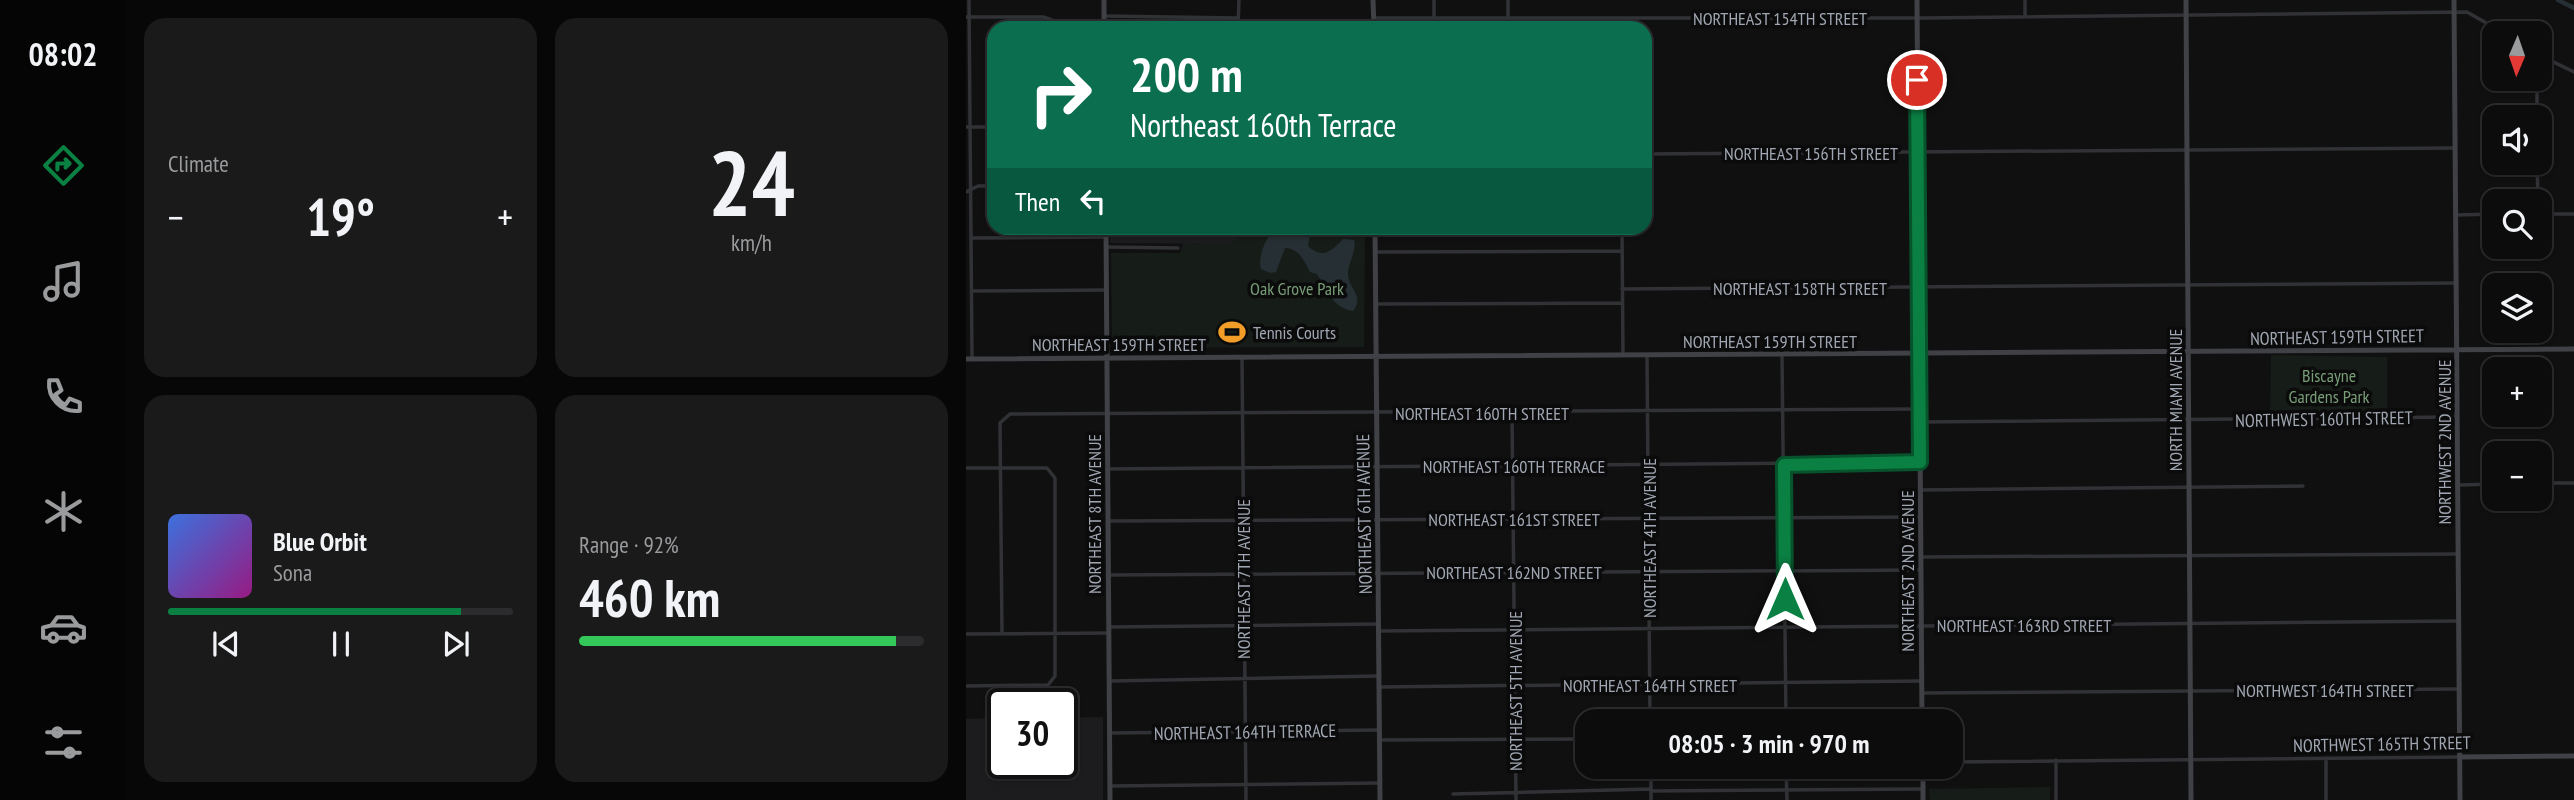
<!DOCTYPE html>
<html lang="en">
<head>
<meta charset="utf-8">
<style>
	body { margin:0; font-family:"PT Sans Narrow",sans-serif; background:#1a1a1b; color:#f1f3f6; height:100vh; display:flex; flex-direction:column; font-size:26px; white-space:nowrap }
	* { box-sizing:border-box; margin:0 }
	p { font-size:23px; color:#9a9b9d }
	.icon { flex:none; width:38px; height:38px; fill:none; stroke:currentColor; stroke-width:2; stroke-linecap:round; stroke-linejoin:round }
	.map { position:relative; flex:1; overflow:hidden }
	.panel { display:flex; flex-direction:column; gap:18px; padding:18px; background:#070707; width:840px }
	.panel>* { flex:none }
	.hud { position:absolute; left:21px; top:21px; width:665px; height:214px; border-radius:21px; box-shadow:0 2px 5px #0004,0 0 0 2px #2c2c2e; background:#0b6e4f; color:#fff; overflow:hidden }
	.needle { width:46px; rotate:182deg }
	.tools { position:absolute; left:1516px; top:21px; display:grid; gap:14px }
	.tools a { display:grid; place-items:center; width:70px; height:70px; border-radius:14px; background:#0c0c0d; box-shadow:0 2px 5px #0004,0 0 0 2px #2c2c2e; font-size:35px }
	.speed { position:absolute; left:21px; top:688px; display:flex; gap:14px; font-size:35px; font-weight:700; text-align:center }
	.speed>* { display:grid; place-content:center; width:91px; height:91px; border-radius:50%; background:#0c0c0d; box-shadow:0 2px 5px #0004,0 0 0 2px #2c2c2e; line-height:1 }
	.speed .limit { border:4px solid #111; border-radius:10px; background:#fff; color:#111 }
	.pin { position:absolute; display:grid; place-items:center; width:60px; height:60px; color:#fff; margin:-30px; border:4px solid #fff; border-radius:50%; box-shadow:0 2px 7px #0007 }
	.me { position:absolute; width:77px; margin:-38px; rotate:0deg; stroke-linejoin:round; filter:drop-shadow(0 0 5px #0008) }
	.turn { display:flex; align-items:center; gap:24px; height:147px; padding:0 28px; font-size:32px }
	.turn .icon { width:91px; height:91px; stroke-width:2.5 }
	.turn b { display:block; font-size:49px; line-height:60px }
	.then { display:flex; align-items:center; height:66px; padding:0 28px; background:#0003; gap:14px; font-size:26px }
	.big { font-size:52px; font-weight:600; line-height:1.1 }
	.panel .widget { flex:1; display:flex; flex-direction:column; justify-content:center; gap:10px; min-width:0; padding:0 24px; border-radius:21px; background:#1a1a1b }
	.panel .dial { align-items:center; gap:0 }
	.dial b { font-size:91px; line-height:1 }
	.song { display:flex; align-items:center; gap:21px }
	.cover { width:84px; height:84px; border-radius:10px; background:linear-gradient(135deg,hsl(220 70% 55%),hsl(310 70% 35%)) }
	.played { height:7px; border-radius:4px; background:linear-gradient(90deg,#0b8043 85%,#2c2c2e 85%) }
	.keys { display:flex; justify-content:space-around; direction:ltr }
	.heat { display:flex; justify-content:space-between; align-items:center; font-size:38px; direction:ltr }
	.charge { height:10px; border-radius:5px; background:linear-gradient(90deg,#34c759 92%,#2c2c2e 0) }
	.panel .tiles { flex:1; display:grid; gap:18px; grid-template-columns:repeat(2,1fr) }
	.trip { position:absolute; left:609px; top:709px; width:388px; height:70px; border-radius:21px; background:#0c0c0d; box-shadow:0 2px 5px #0004,0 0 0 2px #2c2c2e; font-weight:600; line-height:70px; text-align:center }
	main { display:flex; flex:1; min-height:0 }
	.tab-bar { display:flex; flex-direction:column; width:126px; justify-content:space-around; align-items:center; background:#050505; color:#9a9b9d }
	.tab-bar .icon { width:49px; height:49px }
	.tab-bar .active { color:#0b8043 }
	.tab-bar b { font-size:32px; color:#f1f3f6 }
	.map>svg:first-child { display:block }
	.built { fill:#1c1c1e }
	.green { fill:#161c17 }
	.water { fill:#262f34 }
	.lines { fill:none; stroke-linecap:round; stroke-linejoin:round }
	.canal { stroke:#262f34; stroke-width:4.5 }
	.street { stroke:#313236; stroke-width:3.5 }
	.secondary { stroke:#3f4146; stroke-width:5 }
	.route-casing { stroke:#07532c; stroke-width:18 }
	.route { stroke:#0b8043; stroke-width:12 }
	.labels { text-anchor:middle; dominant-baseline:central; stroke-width:7; stroke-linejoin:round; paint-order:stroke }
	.street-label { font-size:18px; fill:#a1a7b2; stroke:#0b0b0c }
	.park-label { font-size:18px; fill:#789e77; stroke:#0b0b0c }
	.poi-label { font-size:18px; fill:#a1a7b2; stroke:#0b0b0c; text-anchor:start }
</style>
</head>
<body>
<main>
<nav class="tab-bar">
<b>08:02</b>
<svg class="icon active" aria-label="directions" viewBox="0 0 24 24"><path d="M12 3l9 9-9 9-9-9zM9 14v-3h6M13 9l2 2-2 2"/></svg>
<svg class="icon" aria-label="music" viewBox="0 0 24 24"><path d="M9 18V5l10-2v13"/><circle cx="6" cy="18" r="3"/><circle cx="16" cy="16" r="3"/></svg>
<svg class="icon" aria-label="phone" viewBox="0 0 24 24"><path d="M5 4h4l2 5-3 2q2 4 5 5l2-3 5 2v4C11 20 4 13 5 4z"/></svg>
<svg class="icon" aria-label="climate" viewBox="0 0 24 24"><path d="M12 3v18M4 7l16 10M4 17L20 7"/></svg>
<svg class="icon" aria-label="car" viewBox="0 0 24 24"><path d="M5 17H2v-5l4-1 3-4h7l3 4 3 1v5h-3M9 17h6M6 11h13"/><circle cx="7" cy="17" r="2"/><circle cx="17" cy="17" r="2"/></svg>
<svg class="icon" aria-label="filters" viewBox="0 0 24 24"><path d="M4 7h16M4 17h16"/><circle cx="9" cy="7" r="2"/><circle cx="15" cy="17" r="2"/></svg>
</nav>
<section class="panel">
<div class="tiles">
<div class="widget"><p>Climate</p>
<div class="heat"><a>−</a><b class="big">19°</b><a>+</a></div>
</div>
<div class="widget dial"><b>24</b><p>km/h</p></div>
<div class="widget">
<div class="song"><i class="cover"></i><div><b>Blue Orbit</b><p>Sona</p></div></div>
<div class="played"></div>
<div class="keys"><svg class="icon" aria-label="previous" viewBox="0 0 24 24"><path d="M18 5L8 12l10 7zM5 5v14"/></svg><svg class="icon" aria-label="pause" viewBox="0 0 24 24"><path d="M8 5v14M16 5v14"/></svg><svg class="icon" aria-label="next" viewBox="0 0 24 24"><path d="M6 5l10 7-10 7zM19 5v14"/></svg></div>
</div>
<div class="widget"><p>Range · 92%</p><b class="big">460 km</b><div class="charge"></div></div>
</div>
</section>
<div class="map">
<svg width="1608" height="800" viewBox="0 0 1608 800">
	<rect width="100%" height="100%" fill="#101011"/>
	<!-- built -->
	<path class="built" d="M144,228H270V240L265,244L144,243Z
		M137,717V800H0V719L37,718V763H96V718Z"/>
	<!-- green -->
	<path class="green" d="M270,228H399L398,347L146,348L145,253H214L217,243L265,244L270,240Z
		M1305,355L1421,357V414L1304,415Z
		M1084,787V800H964L963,789Z"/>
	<!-- water -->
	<path class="water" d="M311,228H345L342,246C356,259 365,252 377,239L388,240C391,252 382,262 382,274C382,288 399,296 387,311C367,308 360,290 351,274L344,272C338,261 334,249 319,248L310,272L304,273L295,269C291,257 301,234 311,228Z"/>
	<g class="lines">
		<!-- canal -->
		<path class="canal" d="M1592,0L1608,8"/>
		<!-- street -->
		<path class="street" d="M3,0L6,358
			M468,0V18
			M1059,0V17
			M138,16L272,18
			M0,17H77L100,25H138
			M542,17V0
			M409,18H957L1501,12L1538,33
			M272,28L273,0
			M1573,55L1608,72
			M1571,79V117
			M0,127H28
			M679,154L1489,148
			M1571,163L1572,201
			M0,192L12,186H28
			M1573,214H1608
			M1491,215L1528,214
			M656,228L657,355
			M6,238L140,237
			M140,247L212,248
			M410,252L656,251
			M656,289L1491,283
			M6,291L140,290
			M410,304L656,303
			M816,355L820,721
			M681,356L684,721
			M276,358L280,800
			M546,413L550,800
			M954,422L1490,417
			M0,468H81L89,478V676L82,685L0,686
			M141,469L954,462
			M1573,483H1608
			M1493,485L1528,484
			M954,490L1337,486
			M142,521L955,517
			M955,557L1491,554
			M142,575L955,570
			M143,627L413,624
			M413,631L1492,621
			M0,634L143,633
			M36,634L34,423L44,414L953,409
			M144,681L413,676
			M413,687L955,681
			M956,693L1492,689
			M144,733L413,730
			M414,740L621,739
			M1360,758V800
			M1090,760V800
			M985,762L1494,757
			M685,766V800
			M820,766L821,800
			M144,786L414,783
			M685,791L957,789
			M487,794L685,789"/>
		<!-- secondary -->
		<path class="secondary" d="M138,0V28
			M407,0L408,28
			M951,0L956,721
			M1220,0L1225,800
			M1488,0L1494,800
			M140,228L144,800
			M409,228L414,800
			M0,359L1608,349
			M1494,757L1608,756
			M957,766V800"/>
	</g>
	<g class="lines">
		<defs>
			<path id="route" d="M819,599L818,465L954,462L951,80"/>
		</defs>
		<!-- route casing -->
		<use href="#route" class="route-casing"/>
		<!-- route -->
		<use href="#route" class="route"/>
	</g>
	<!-- icons -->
	<defs>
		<symbol id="stadium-bare" viewBox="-9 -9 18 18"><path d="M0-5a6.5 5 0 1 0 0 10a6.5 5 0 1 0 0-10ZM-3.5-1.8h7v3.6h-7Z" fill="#f29d27" stroke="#0b0b0c" stroke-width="2.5" paint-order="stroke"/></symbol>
	</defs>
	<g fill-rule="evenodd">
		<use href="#stadium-bare" x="247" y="313" width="38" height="38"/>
	</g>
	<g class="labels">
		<!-- street labels -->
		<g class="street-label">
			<text x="814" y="18">NORTHEAST 154TH STREET</text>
			<text x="845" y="153">NORTHEAST 156TH STREET</text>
			<text x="834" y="288">NORTHEAST 158TH STREET</text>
			<text transform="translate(1371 337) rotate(-1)">NORTHEAST 159TH STREET</text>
			<text x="804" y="341">NORTHEAST 159TH STREET</text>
			<text x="153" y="344">NORTHEAST 159TH STREET</text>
			<text transform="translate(1209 400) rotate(-90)">NORTH MIAMI AVENUE</text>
			<text x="516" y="413">NORTHEAST 160TH STREET</text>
			<text transform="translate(1358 419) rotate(-1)">NORTHWEST 160TH STREET</text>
			<text transform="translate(1478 442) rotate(-90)">NORTHWEST 2ND AVENUE</text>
			<text x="548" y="466">NORTHEAST 160TH TERRACE</text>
			<text transform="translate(128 514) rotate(-90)">NORTHEAST 8TH AVENUE</text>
			<text transform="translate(398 514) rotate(-91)">NORTHEAST 6TH AVENUE</text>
			<text x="548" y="519">NORTHEAST 161ST STREET</text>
			<text transform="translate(683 538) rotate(-90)">NORTHEAST 4TH AVENUE</text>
			<text transform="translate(941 571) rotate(-90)">NORTHEAST 2ND AVENUE</text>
			<text x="548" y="572">NORTHEAST 162ND STREET</text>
			<text transform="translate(277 579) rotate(-90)">NORTHEAST 7TH AVENUE</text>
			<text x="1058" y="625">NORTHEAST 163RD STREET</text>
			<text x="684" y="685">NORTHEAST 164TH STREET</text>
			<text x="1359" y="690">NORTHWEST 164TH STREET</text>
			<text transform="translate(549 691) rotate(-90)">NORTHEAST 5TH AVENUE</text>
			<text transform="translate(279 732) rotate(-1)">NORTHEAST 164TH TERRACE</text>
			<text transform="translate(1416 744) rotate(-1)">NORTHWEST 165TH STREET</text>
		</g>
		<!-- park labels -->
		<g class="park-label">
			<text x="331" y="288">Oak Grove Park</text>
			<text x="1363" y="375">Biscayne<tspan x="1363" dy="21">Gardens Park</tspan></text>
		</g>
		<!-- poi labels -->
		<g class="poi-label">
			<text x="287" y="332">Tennis Courts</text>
		</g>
	</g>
</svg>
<div class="tools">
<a><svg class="needle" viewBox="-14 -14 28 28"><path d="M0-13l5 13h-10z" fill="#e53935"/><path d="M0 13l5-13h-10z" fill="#9a9b9d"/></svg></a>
<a><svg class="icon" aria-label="sound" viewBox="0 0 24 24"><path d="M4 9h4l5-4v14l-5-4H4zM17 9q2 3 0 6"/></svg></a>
<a><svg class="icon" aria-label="search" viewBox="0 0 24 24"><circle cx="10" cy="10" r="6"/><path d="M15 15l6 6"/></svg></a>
<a><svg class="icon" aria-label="layers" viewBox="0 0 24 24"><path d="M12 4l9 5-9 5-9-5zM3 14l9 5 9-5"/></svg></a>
<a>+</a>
<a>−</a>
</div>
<div class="speed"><div class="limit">30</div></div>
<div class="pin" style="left:951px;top:80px;background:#d93025"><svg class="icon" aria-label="arrive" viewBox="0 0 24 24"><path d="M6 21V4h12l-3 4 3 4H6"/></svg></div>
<svg class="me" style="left:819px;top:599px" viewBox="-20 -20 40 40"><path d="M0-17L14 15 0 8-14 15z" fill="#0b8043" stroke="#fff" stroke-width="4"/></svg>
<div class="trip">08:05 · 3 min · 970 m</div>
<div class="hud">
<div class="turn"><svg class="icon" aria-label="right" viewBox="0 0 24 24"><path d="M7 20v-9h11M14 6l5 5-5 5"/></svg><div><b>200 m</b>Northeast 160th Terrace</div></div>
<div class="then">Then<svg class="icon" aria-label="left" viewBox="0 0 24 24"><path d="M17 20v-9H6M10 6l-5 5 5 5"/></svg></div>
</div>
</div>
</main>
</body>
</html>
